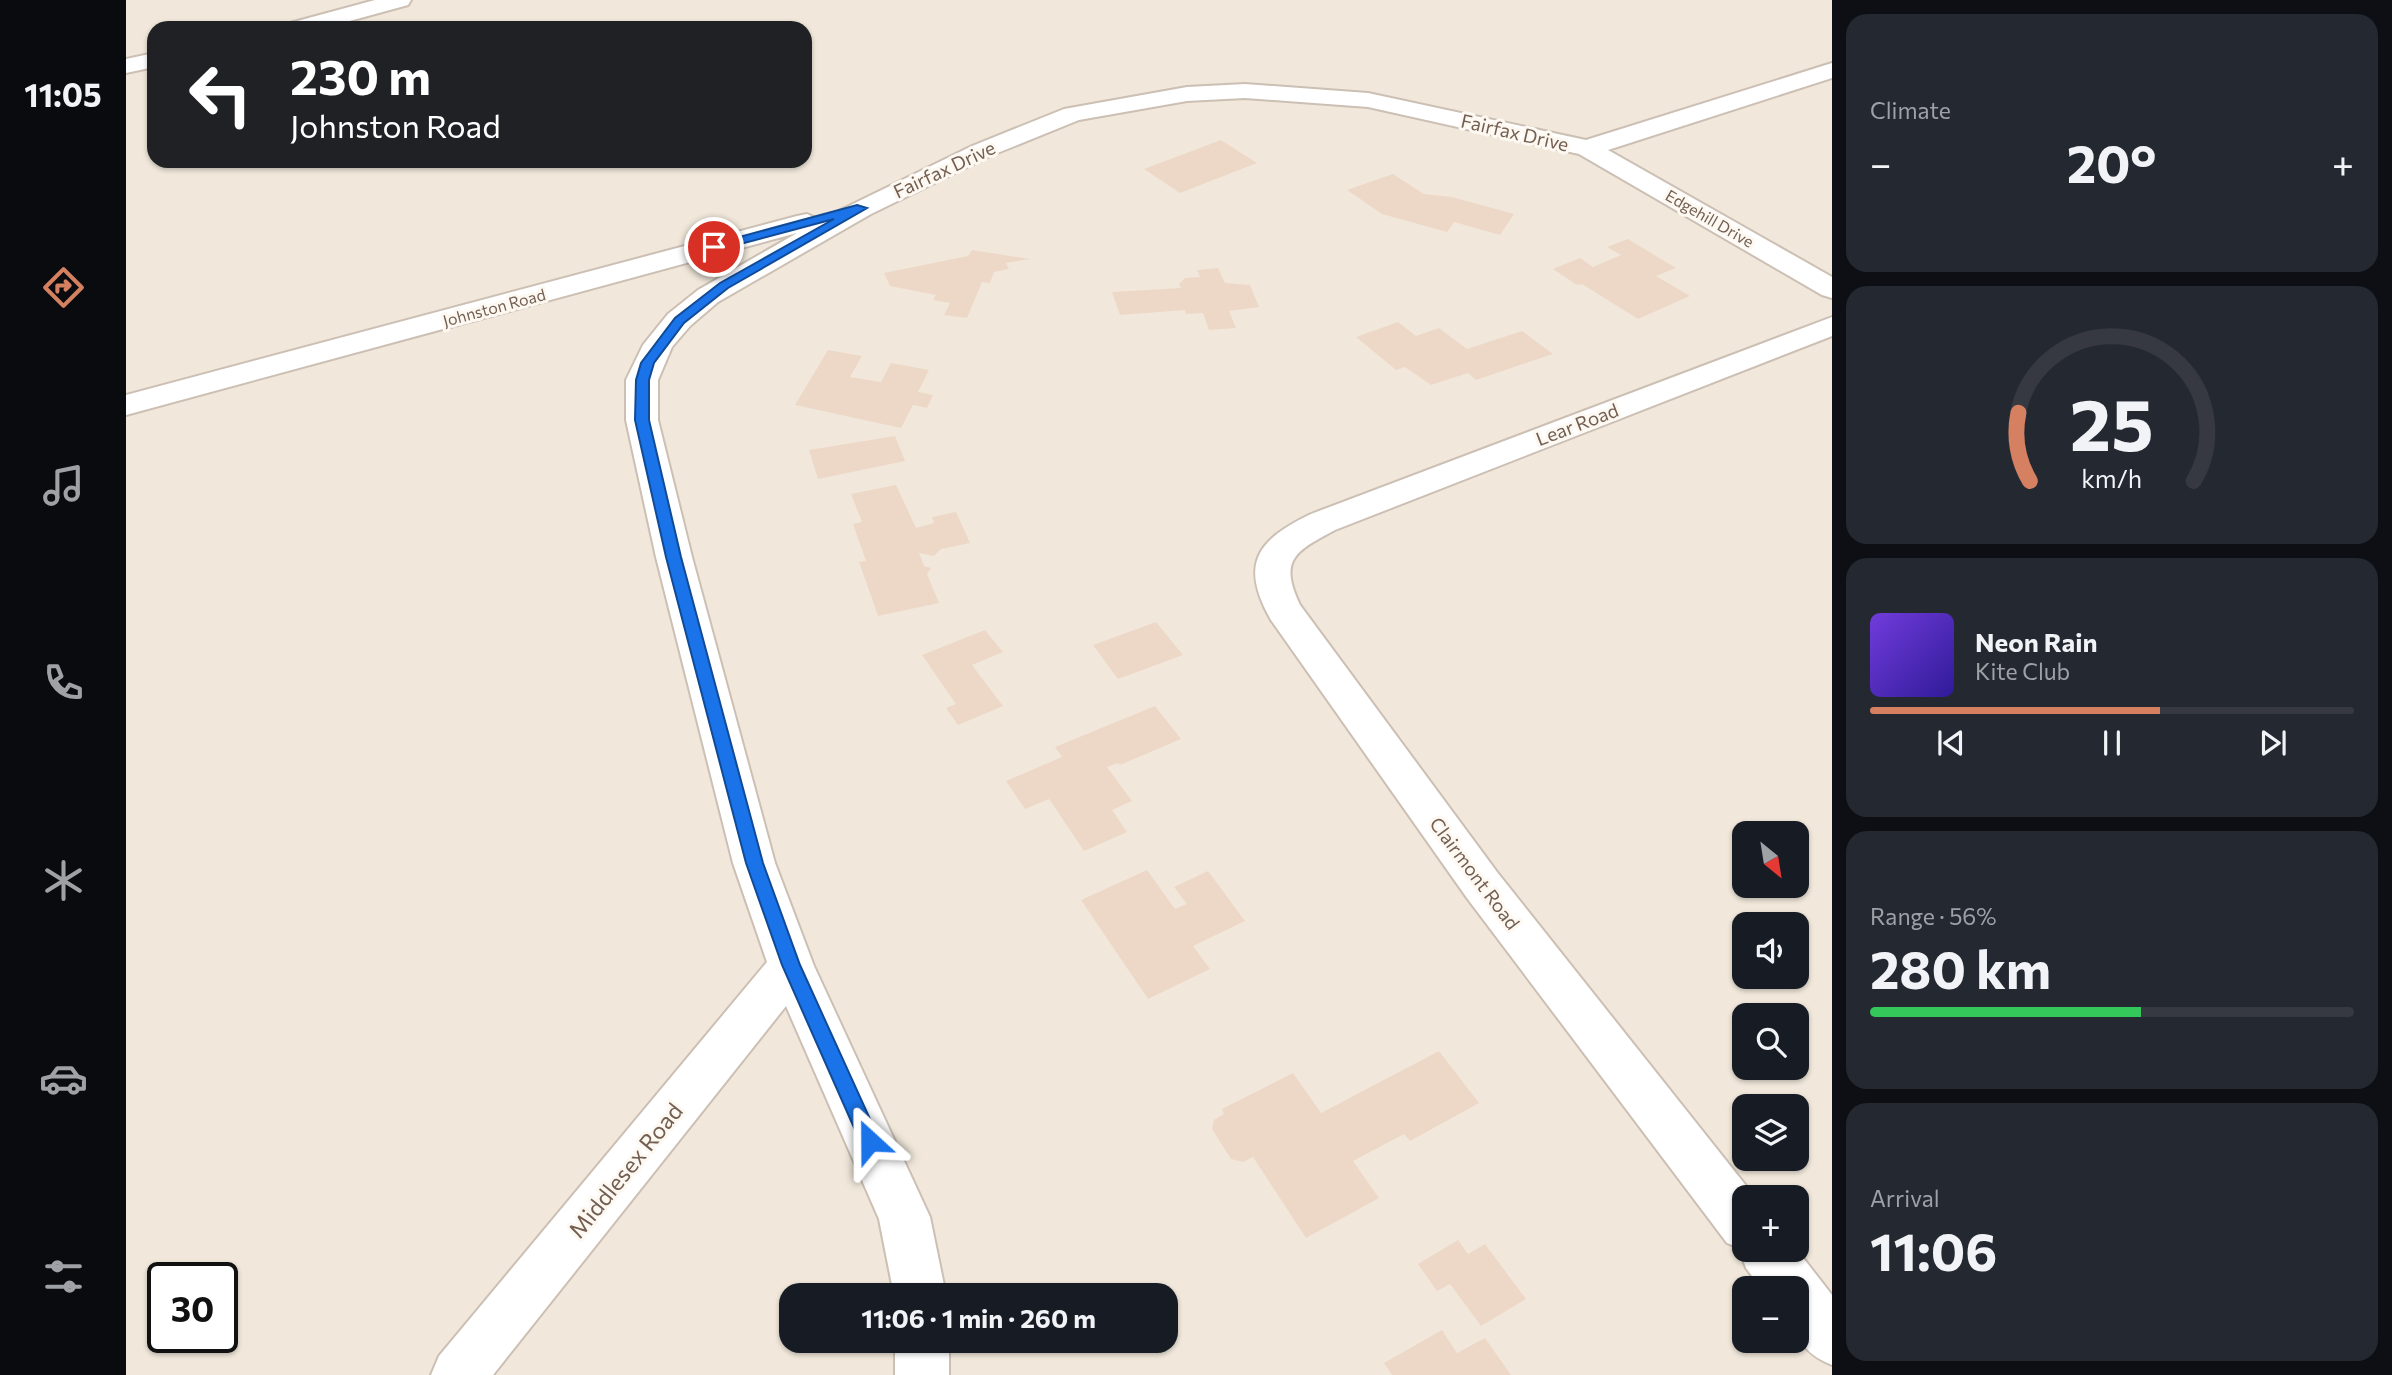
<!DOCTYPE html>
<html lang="en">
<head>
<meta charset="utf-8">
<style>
	body { margin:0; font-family:Commissioner,sans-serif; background:#242831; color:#f1f3f6; height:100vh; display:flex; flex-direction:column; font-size:26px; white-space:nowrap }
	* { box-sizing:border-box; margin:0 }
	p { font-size:23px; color:#9ea1a6 }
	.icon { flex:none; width:38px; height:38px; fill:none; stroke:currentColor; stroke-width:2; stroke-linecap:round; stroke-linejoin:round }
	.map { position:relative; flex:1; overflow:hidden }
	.drawer { display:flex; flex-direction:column; gap:14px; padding:14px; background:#0d0f14; width:560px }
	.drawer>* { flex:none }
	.top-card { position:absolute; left:21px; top:21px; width:665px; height:147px; border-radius:21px; box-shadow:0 2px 5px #0004; background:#202124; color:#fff; overflow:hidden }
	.needle { width:46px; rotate:150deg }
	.buttons { position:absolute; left:1606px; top:821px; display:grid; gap:14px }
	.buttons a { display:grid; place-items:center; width:77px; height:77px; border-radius:14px; background:#171b24; box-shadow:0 2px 5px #0004; font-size:35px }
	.speed { position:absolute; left:21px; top:1262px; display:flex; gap:14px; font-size:35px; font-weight:700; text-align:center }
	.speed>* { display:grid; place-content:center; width:91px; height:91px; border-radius:50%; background:#171b24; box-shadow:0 2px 5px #0004; line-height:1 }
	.speed .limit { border:4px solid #111; border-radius:10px; background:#fff; color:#111 }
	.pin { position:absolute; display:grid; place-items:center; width:60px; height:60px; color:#fff; margin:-30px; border:4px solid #fff; border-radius:50%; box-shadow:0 2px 7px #0007 }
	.me { position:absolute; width:77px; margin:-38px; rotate:336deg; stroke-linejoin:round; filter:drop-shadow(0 0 5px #0008) }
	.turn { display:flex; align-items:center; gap:24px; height:147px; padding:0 28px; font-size:32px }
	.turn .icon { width:91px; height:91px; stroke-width:2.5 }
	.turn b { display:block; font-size:49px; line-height:60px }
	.big { font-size:52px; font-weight:700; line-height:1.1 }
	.drawer .widget { flex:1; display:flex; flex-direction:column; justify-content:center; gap:10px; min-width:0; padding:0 24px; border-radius:21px; background:#242831 }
	.drawer .dial { align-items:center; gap:0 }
	.dial svg { height:182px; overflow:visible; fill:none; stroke:#363941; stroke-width:7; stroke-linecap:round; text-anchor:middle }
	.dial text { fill:#f1f3f6; stroke:none }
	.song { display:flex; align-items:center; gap:21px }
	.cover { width:84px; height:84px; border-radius:10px; background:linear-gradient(135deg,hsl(260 70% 55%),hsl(250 70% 35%)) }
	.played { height:7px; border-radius:4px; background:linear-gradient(90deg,#d58161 60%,#363941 60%) }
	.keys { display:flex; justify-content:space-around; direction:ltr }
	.heat { display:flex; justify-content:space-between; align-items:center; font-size:38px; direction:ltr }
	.charge { height:10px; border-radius:5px; background:linear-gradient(90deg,#34c759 56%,#363941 0) }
	.trip { position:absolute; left:653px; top:1283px; width:399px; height:70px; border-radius:21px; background:#171b24; box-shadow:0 2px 5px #0004; font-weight:700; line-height:70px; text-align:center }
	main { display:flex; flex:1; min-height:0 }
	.menu { display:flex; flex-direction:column; width:126px; justify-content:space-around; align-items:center; background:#090b0e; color:#9ea1a6 }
	.menu .icon { width:49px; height:49px }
	.menu .selected { color:#d58161 }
	.menu b { font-size:32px; color:#f1f3f6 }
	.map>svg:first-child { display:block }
	.residential { fill:#f1e8db; fill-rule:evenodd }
	.building { fill:#edd8c7 }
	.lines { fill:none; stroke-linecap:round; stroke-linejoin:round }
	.minor-casing { stroke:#ccbfb3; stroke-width:4 }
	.minor { fill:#fff; fill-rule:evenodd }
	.route { fill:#1a73e8; stroke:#114b97; stroke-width:2 }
	.labels { text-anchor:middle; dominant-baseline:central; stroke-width:6; stroke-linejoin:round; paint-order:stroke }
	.far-street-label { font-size:16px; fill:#735f51; stroke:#fdf9f2 }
	.street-label { font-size:19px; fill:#735f51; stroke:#fdf9f2 }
	.near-street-label { font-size:23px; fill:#735f51; stroke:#fdf9f2 }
</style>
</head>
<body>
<main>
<nav class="menu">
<b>11:05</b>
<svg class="icon selected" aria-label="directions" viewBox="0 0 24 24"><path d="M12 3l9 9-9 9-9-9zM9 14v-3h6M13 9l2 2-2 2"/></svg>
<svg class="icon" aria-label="music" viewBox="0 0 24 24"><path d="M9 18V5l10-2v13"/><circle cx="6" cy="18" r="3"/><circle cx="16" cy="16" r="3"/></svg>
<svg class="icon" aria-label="phone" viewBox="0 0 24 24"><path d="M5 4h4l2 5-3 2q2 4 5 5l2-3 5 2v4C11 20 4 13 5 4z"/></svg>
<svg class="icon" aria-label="climate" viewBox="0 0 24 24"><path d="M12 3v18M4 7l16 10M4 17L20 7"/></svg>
<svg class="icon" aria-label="car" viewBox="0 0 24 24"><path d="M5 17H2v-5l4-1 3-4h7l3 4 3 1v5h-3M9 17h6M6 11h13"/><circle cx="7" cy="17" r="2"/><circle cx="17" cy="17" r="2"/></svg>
<svg class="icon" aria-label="filters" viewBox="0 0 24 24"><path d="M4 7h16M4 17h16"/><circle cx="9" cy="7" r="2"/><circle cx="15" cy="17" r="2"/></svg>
</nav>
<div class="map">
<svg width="1706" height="1375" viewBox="0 0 1706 1375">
	<rect width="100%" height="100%" fill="#faf6ec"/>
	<!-- residential -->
	<path class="residential" d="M0,0H1706V1375H0ZM28,28H679V161H28ZM1619,833H1671V886H1619ZM1619,924H1671V976H1619ZM1619,1015H1671V1068H1619ZM1619,1106H1671V1158H1619ZM1619,1197H1671V1250H1619ZM37,1278H96V1337H37ZM1619,1288H1671V1340H1619ZM665,1295H1040V1340H665Z"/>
	<!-- building -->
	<path class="building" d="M1095,140L1131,163L1054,193L1018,169Z
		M1267,174L1298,194L1326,197L1388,214L1374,235L1328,222L1321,232L1256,214L1221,190Z
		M1502,239L1550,268L1530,276L1564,296L1512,319L1456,284L1451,285L1427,269L1454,258L1467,267L1495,255L1481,247Z
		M846,250L904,259L880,263L883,269L868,272L864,283L856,282L841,318L818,315L824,303L807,300L810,295L764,286L758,273L842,256Z
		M1092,268L1099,283L1124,285L1133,307L1103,311L1110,328L1083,330L1077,313L1060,314L1059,310L994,315L986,292L1055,288L1053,284L1059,278L1074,277L1071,270Z
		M1272,322L1290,336L1313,328L1341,349L1396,331L1427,354L1350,380L1342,373L1305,385L1279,367L1270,370L1230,337Z
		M702,350L736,356L724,377L755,382L765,363L803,370L792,392L807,395L801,408L787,405L775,428L669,405Z
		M769,436L779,461L692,479L683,450Z
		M770,485L790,528L808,523L806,517L830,512L844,543L815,549L808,556L793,553L798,566L805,568L801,574L813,603L752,616L733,562L740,561L727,524L736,522L725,494Z
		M1030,622L1057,655L992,679L967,645Z
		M859,630L877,652L846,665L877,706L832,725L820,708L830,704L796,655Z
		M1029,706L1055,739L994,765L992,763L981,767L1006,801L986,810L1001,832L958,851L923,799L899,809L880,781L936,757L929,747Z
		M1021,870L1049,909L1061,904L1048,887L1082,871L1119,921L1067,946L1084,969L1022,999L955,900Z
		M1313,1051L1353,1103L1284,1141L1278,1134L1227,1161L1253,1198L1180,1238L1127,1157L1117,1162L1105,1159L1086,1129L1088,1120L1098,1114L1096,1109L1167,1073L1195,1113Z
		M1332,1240L1342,1254L1359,1244L1400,1299L1355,1326L1324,1284L1311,1291L1292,1264Z
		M1316,1330L1331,1353L1359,1338L1385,1375H1266L1258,1363Z"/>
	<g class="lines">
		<defs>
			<path id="minor" d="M249,0H285L282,5L198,28H161L164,23Z
				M28,53V67L0,73V59Z
				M1706,63V78L1482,150L1706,277V298L1696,295L1453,154L1242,107L1119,98L1061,101L953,120L864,156L745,214L592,302L564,326L546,347L532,380V420L566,557L649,863L688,966L804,1217L820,1295H768L753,1219L660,1006L367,1375H305L313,1356L641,962L607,863L530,557L500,420V380L517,345L542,314L572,290L671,233L0,415V395L671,216L681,214L694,220L846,146L938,109L1061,87L1119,84L1242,93L1460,140Z
				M1706,317V336L1209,530C1170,551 1152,559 1174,605L1371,872L1629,1197H1619V1250H1671L1706,1295V1365C1665,1348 1671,1327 1671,1288H1635L1620,1268L1613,1248L1601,1243L1341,898L1145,620C1113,564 1131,540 1185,514Z
				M769,1340H823V1375H769Z"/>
		</defs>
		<!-- minor casing -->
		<use href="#minor" class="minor-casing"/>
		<!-- minor -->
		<use href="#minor" class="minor"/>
	</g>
	<!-- route -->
	<path class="route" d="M731,205L741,208L602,288L558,323L528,363L523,380V420L555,557L637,863L674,965L754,1141L751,1148L744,1151L737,1148L656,965L620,863L540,557L509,420L510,380L515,363L549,318L594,283L708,219L588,251L584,250V245Z"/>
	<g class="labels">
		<!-- far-street labels -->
		<g class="far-street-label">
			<text transform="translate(1584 218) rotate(30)">Edgehill Drive</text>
			<text transform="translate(368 307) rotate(-15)">Johnston Road</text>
		</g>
		<!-- street labels -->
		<g class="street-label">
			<text transform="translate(1389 132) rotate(13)">Fairfax Drive</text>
			<text transform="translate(818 169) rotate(-25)">Fairfax Drive</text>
			<text transform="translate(1451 424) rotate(-21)">Lear Road</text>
			<text transform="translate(1349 873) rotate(53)">Clairmont Road</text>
		</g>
		<!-- near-street labels -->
		<g class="near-street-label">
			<text transform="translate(499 1170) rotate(-51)">Middlesex Road</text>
		</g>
	</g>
</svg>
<div class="buttons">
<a><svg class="needle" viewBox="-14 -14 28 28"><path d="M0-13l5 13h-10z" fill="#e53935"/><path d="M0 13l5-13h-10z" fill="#9ea1a6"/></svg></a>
<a><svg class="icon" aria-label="sound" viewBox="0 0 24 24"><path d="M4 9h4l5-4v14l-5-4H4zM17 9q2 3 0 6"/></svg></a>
<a><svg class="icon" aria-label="search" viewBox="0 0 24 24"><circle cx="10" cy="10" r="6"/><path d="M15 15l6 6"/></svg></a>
<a><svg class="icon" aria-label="layers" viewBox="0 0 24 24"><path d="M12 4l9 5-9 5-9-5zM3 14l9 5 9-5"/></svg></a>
<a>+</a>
<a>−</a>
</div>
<div class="speed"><div class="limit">30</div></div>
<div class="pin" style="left:588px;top:247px;background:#d93025"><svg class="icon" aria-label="arrive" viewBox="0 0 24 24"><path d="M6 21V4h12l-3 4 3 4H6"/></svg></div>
<svg class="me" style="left:744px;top:1141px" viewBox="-20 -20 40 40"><path d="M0-17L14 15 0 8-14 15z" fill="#1a73e8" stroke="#fff" stroke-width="4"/></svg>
<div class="trip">11:06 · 1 min · 260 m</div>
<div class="top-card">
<div class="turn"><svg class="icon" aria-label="left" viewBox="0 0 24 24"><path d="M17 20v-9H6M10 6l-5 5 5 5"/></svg><div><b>230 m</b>Johnston Road</div></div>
</div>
</div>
<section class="drawer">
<div class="widget"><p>Climate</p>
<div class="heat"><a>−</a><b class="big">20°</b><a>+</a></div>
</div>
<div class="widget dial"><svg viewBox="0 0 100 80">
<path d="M14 69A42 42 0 1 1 86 69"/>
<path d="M14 69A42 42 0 0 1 9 39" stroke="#d58161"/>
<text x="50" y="56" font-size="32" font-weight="700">25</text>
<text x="50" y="72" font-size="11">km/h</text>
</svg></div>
<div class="widget">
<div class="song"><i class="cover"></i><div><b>Neon Rain</b><p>Kite Club</p></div></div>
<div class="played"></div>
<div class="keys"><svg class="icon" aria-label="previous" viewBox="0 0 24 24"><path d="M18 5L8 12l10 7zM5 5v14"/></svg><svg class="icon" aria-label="pause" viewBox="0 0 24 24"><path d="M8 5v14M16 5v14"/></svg><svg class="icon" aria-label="next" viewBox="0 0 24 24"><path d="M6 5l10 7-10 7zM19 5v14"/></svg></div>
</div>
<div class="widget"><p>Range · 56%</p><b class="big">280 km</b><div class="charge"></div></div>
<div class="widget"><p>Arrival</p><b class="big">11:06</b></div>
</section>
</main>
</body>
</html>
